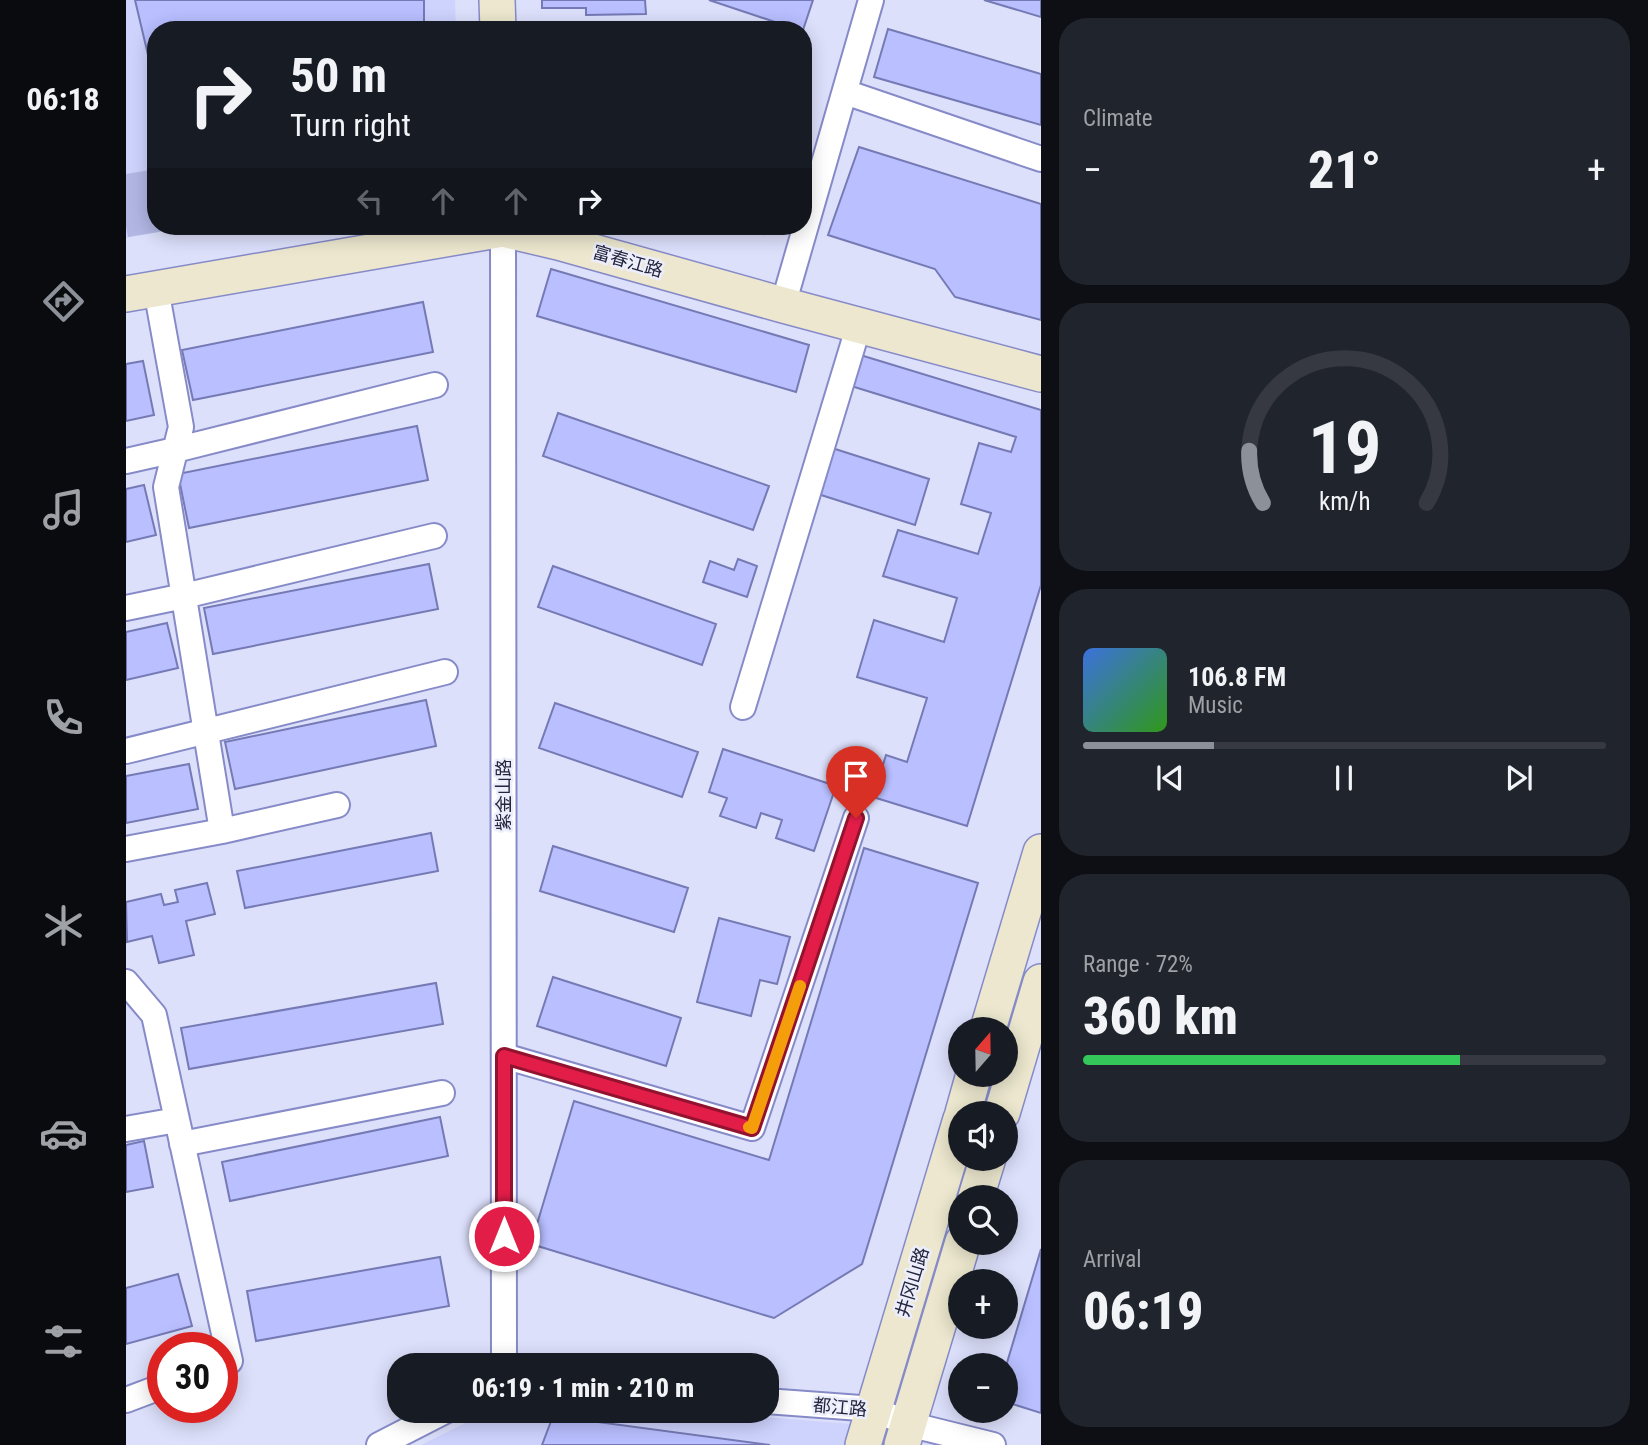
<!DOCTYPE html>
<html lang="en">
<head>
<meta charset="utf-8">
<style>
	body { margin:0; font-family:"Roboto Condensed","Noto Sans SC",sans-serif; background:#20242c; color:#f1f3f6; height:100vh; display:flex; flex-direction:column; font-size:26px; white-space:nowrap }
	* { box-sizing:border-box; margin:0 }
	p { font-size:23px; color:#9ea1a6 }
	.icon { flex:none; width:38px; height:38px; fill:none; stroke:currentColor; stroke-width:2; stroke-linecap:round; stroke-linejoin:round }
	.map { position:relative; flex:1; overflow:hidden }
	.panel { display:flex; flex-direction:column; gap:18px; padding:18px; background:#0d0f14; width:607px }
	.panel>* { flex:none }
	.banner { position:absolute; left:21px; top:21px; width:665px; height:214px; border-radius:28px; box-shadow:0 4px 18px #0003; background:#171b24; color:#f1f3f6; overflow:hidden }
	.needle { width:46px; rotate:20deg }
	.tools { position:absolute; left:822px; top:1017px; display:grid; gap:14px }
	.tools a { display:grid; place-items:center; width:70px; height:70px; border-radius:50%; background:#171b24; box-shadow:0 4px 18px #0003; font-size:35px }
	.speed { position:absolute; left:21px; top:1332px; display:flex; gap:14px; font-size:35px; font-weight:700; text-align:center }
	.speed>* { display:grid; place-content:center; width:91px; height:91px; border-radius:50%; background:#171b24; box-shadow:0 4px 18px #0003; line-height:1 }
	.speed .limit { border:10px solid #d22; background:#fff; color:#111 }
	.pin { position:absolute; display:grid; place-items:center; width:60px; height:60px; color:#fff; margin:-72px -30px; border-radius:50% 50% 50% 0; rotate:-45deg; box-shadow:0 0 7px #0007 }
	.pin .icon { rotate:45deg }
	.me { position:absolute; width:77px; margin:-38px; rotate:0deg; stroke-linejoin:round; filter:drop-shadow(0 0 5px #0008) }
	.turn { display:flex; align-items:center; gap:24px; height:147px; padding:0 28px; font-size:32px }
	.turn .icon { width:91px; height:91px; stroke-width:2.5 }
	.turn b { display:block; font-size:49px; line-height:60px }
	.lanes { display:flex; align-items:center; height:66px; padding:0 28px; background:#0003; justify-content:center; gap:35px; direction:ltr }
	.lanes .off { opacity:.35 }
	.big { font-size:52px; font-weight:800; line-height:1.1 }
	.panel .card { flex:1; display:flex; flex-direction:column; justify-content:center; gap:10px; min-width:0; padding:0 24px; border-radius:28px; background:#20242c }
	.panel .dial { align-items:center; gap:0 }
	.dial svg { height:182px; overflow:visible; fill:none; stroke:#363941; stroke-width:7; stroke-linecap:round; text-anchor:middle }
	.dial text { fill:#f1f3f6; stroke:none }
	.song { display:flex; align-items:center; gap:21px }
	.cover { width:84px; height:84px; border-radius:10px; background:linear-gradient(135deg,hsl(220 70% 55%),hsl(110 70% 35%)) }
	.played { height:7px; border-radius:4px; background:linear-gradient(90deg,#8c9099 25%,#363941 25%) }
	.keys { display:flex; justify-content:space-around; direction:ltr }
	.heat { display:flex; justify-content:space-between; align-items:center; font-size:38px; direction:ltr }
	.charge { height:10px; border-radius:5px; background:linear-gradient(90deg,#34c759 72%,#363941 0) }
	.trip { position:absolute; left:261px; top:1353px; width:392px; height:70px; border-radius:28px; background:#171b24; box-shadow:0 4px 18px #0003; font-weight:800; line-height:70px; text-align:center }
	main { display:flex; flex:1; min-height:0 }
	.tabs { display:flex; flex-direction:column; width:126px; justify-content:space-around; align-items:center; background:#090b0e; color:#9ea1a6 }
	.tabs .icon { width:49px; height:49px }
	.tabs .active { color:#8c9099 }
	.tabs b { font-size:32px; color:#f1f3f6 }
	.map>svg:first-child { display:block }
	.built { fill:#ced3fe }
	.green { fill:#b1b6e3 }
	.building { fill:#b9bfff; stroke:#757ab5; stroke-width:2 }
	.lines { fill:none; stroke-linecap:round; stroke-linejoin:round }
	.street-casing { stroke:#868bc8; stroke-width:28 }
	.secondary-casing { stroke:#868bc8; stroke-width:38 }
	.street { stroke:#fff; stroke-width:24 }
	.secondary { stroke:#ece7ce; stroke-width:35 }
	.route-casing { stroke:#92132f; stroke-width:18 }
	.route { stroke:#e11d48; stroke-width:12 }
	.slow { stroke:#f59e0b; stroke-width:12 }
	.labels { text-anchor:middle; dominant-baseline:central; stroke-width:5; stroke-linejoin:round; paint-order:stroke }
	.street-label { font-size:18px; fill:#23253d; stroke:#edeefc }
</style>
</head>
<body>
<main>
<nav class="tabs">
<b>06:18</b>
<svg class="icon active" aria-label="directions" viewBox="0 0 24 24"><path d="M12 3l9 9-9 9-9-9zM9 14v-3h6M13 9l2 2-2 2"/></svg>
<svg class="icon" aria-label="music" viewBox="0 0 24 24"><path d="M9 18V5l10-2v13"/><circle cx="6" cy="18" r="3"/><circle cx="16" cy="16" r="3"/></svg>
<svg class="icon" aria-label="phone" viewBox="0 0 24 24"><path d="M5 4h4l2 5-3 2q2 4 5 5l2-3 5 2v4C11 20 4 13 5 4z"/></svg>
<svg class="icon" aria-label="climate" viewBox="0 0 24 24"><path d="M12 3v18M4 7l16 10M4 17L20 7"/></svg>
<svg class="icon" aria-label="car" viewBox="0 0 24 24"><path d="M5 17H2v-5l4-1 3-4h7l3 4 3 1v5h-3M9 17h6M6 11h13"/><circle cx="7" cy="17" r="2"/><circle cx="17" cy="17" r="2"/></svg>
<svg class="icon" aria-label="filters" viewBox="0 0 24 24"><path d="M4 7h16M4 17h16"/><circle cx="9" cy="7" r="2"/><circle cx="15" cy="17" r="2"/></svg>
</nav>
<div class="map">
<svg width="915" height="1445" viewBox="0 0 915 1445">
	<rect width="100%" height="100%" fill="#dde0fb"/>
	<!-- built -->
	<path class="built" d="M0,0H329L330,30H30V226H68L0,238Z
		M555,1410L726,1424L719,1445H295L363,1411Z"/>
	<!-- green -->
	<path class="green" d="M30,169V226H68L2,237L0,226V174Z"/>
	<!-- building -->
	<path class="building" d="M9,0H298V30H30V75L27,76Z
		M416,0H519L520,14L460,15V8H416Z
		M583,0H687L677,30H673Z
		M858,0H915V17Z
		M762,29L915,74V125L748,77Z
		M733,147L915,204V320L829,297L809,269L702,235Z
		M612,226H641L638,234Z
		M425,269L683,345L670,392L411,316Z
		M297,302L307,352L67,400L56,350Z
		M731,354L915,410V585L841,826L747,797L760,755L781,762L801,698L731,677L748,620L818,642L831,598L757,576L772,530L852,554L865,513L835,504L853,443L885,452L890,437L722,385Z
		M17,361L28,415L0,421V364Z
		M432,413L643,486L627,530L417,456Z
		M291,426L302,480L63,528L52,474Z
		M706,448L803,479L789,525L692,494Z
		M18,485L30,535L0,542V489Z
		M612,559L631,566L621,597L577,582L584,561L608,570Z
		M303,564L312,609L87,654L78,608Z
		M427,566L590,624L576,665L412,607Z
		M41,623L52,668L0,680V632Z
		M300,700L310,746L109,789L99,742Z
		M429,703L572,752L556,797L413,748Z
		M597,749L710,786L688,851L650,838L656,820L635,813L630,828L594,816L601,798L583,792Z
		M63,764L72,809L0,823V776Z
		M305,833L312,871L119,908L111,871Z
		M427,846L562,888L548,932L414,891Z
		M738,848L852,883L736,1264L648,1318L405,1244L448,1101L643,1160Z
		M81,883L89,914L60,921L68,955L33,963L26,936L1,942L0,902L35,894L38,905L52,902L49,890Z
		M593,918L664,937L651,984L634,980L625,1016L571,1002Z
		M427,977L555,1018L540,1066L411,1026Z
		M310,983L317,1024L63,1069L55,1028Z
		M314,1117L322,1156L104,1201L96,1162Z
		M18,1141L27,1187L0,1192V1145Z
		M915,1249V1413L880,1402V1366Z
		M314,1257L323,1306L130,1341L121,1291Z
		M52,1274L66,1326L0,1344V1288Z
		M427,1416L644,1445H416Z"/>
	<g class="lines">
		<defs>
			<path id="street" d="M719,92L915,159
				M377,229L378,1365
				M30,289L55,427L40,487L96,831
				M657,305L745,0
				M0,461L49,450L309,385
				M0,608L58,596L308,536
				M617,707L733,325
				M0,751L319,672
				M0,849L96,831L211,805
				M0,982L28,1015L104,1361L96,1364
				M378,1056L626,1128L730,818
				M0,1129L51,1120
				M56,1144L316,1093
				M0,1400L37,1386
				M640,1401L748,1409L782,1424L867,1445
				M253,1445L321,1410"/>
			<path id="secondary" d="M371,0L372,30
				M0,294L377,229L432,242L657,305L915,374
				M862,1029L915,852
				M837,1113L848,1074
				M876,1113L915,982
				M850,1197L862,1158
				M737,1445L835,1119
				M776,1445L837,1242"/>
		</defs>
		<!-- street casing -->
		<use href="#street" class="street-casing"/>
		<!-- secondary casing -->
		<use href="#secondary" class="secondary-casing"/>
		<!-- street -->
		<use href="#street" class="street"/>
		<!-- secondary -->
		<use href="#secondary" class="secondary"/>
	</g>
	<g class="lines">
		<defs>
			<path id="route" d="M378,1236V1056L626,1128L730,818"/>
		</defs>
		<!-- route casing -->
		<use href="#route" class="route-casing"/>
		<!-- route -->
		<use href="#route" class="route"/>
		<!-- slow -->
		<path class="slow" d="M623,1127L626,1128L674,986"/>
	</g>
	<g class="labels">
		<!-- street labels -->
		<g class="street-label">
			<text transform="translate(502 261) rotate(16)">富春江路</text>
			<text transform="translate(377 795) rotate(-90)">紫金山路</text>
			<text transform="translate(786 1282) rotate(-73)">井冈山路</text>
			<text transform="translate(714 1407) rotate(5)">都江路</text>
		</g>
	</g>
</svg>
<div class="tools">
<a><svg class="needle" viewBox="-14 -14 28 28"><path d="M0-13l5 13h-10z" fill="#e53935"/><path d="M0 13l5-13h-10z" fill="#9ea1a6"/></svg></a>
<a><svg class="icon" aria-label="sound" viewBox="0 0 24 24"><path d="M4 9h4l5-4v14l-5-4H4zM17 9q2 3 0 6"/></svg></a>
<a><svg class="icon" aria-label="search" viewBox="0 0 24 24"><circle cx="10" cy="10" r="6"/><path d="M15 15l6 6"/></svg></a>
<a>+</a>
<a>−</a>
</div>
<div class="speed"><div class="limit">30</div></div>
<div class="pin" style="left:730px;top:818px;background:#d93025"><svg class="icon" aria-label="arrive" viewBox="0 0 24 24"><path d="M6 21V4h12l-3 4 3 4H6"/></svg></div>
<svg class="me" style="left:378px;top:1236px" viewBox="-20 -20 40 40"><circle r="17" fill="#e11d48" stroke="#fff" stroke-width="3"/><path d="M0-11L8 9 0 5-8 9z" fill="#fff"/></svg>
<div class="trip">06:19 · 1 min · 210 m</div>
<div class="banner">
<div class="turn"><svg class="icon" aria-label="right" viewBox="0 0 24 24"><path d="M7 20v-9h11M14 6l5 5-5 5"/></svg><div><b>50 m</b>Turn right</div></div>
<div class="lanes"><svg class="icon off" aria-label="left" viewBox="0 0 24 24"><path d="M17 20v-9H6M10 6l-5 5 5 5"/></svg><svg class="icon off" aria-label="ahead" viewBox="0 0 24 24"><path d="M12 20V5M6 11l6-6 6 6"/></svg><svg class="icon off" aria-label="ahead" viewBox="0 0 24 24"><path d="M12 20V5M6 11l6-6 6 6"/></svg><svg class="icon" aria-label="right" viewBox="0 0 24 24"><path d="M7 20v-9h11M14 6l5 5-5 5"/></svg></div>
</div>
</div>
<section class="panel">
<div class="card"><p>Climate</p>
<div class="heat"><a>−</a><b class="big">21°</b><a>+</a></div>
</div>
<div class="card dial"><svg viewBox="0 0 100 80">
<path d="M14 69A42 42 0 1 1 86 69"/>
<path d="M14 69A42 42 0 0 1 8 46" stroke="#8c9099"/>
<text x="50" y="56" font-size="32" font-weight="700">19</text>
<text x="50" y="72" font-size="11">km/h</text>
</svg></div>
<div class="card">
<div class="song"><i class="cover"></i><div><b>106.8 FM</b><p>Music</p></div></div>
<div class="played"></div>
<div class="keys"><svg class="icon" aria-label="previous" viewBox="0 0 24 24"><path d="M18 5L8 12l10 7zM5 5v14"/></svg><svg class="icon" aria-label="pause" viewBox="0 0 24 24"><path d="M8 5v14M16 5v14"/></svg><svg class="icon" aria-label="next" viewBox="0 0 24 24"><path d="M6 5l10 7-10 7zM19 5v14"/></svg></div>
</div>
<div class="card"><p>Range · 72%</p><b class="big">360 km</b><div class="charge"></div></div>
<div class="card"><p>Arrival</p><b class="big">06:19</b></div>
</section>
</main>
</body>
</html>
